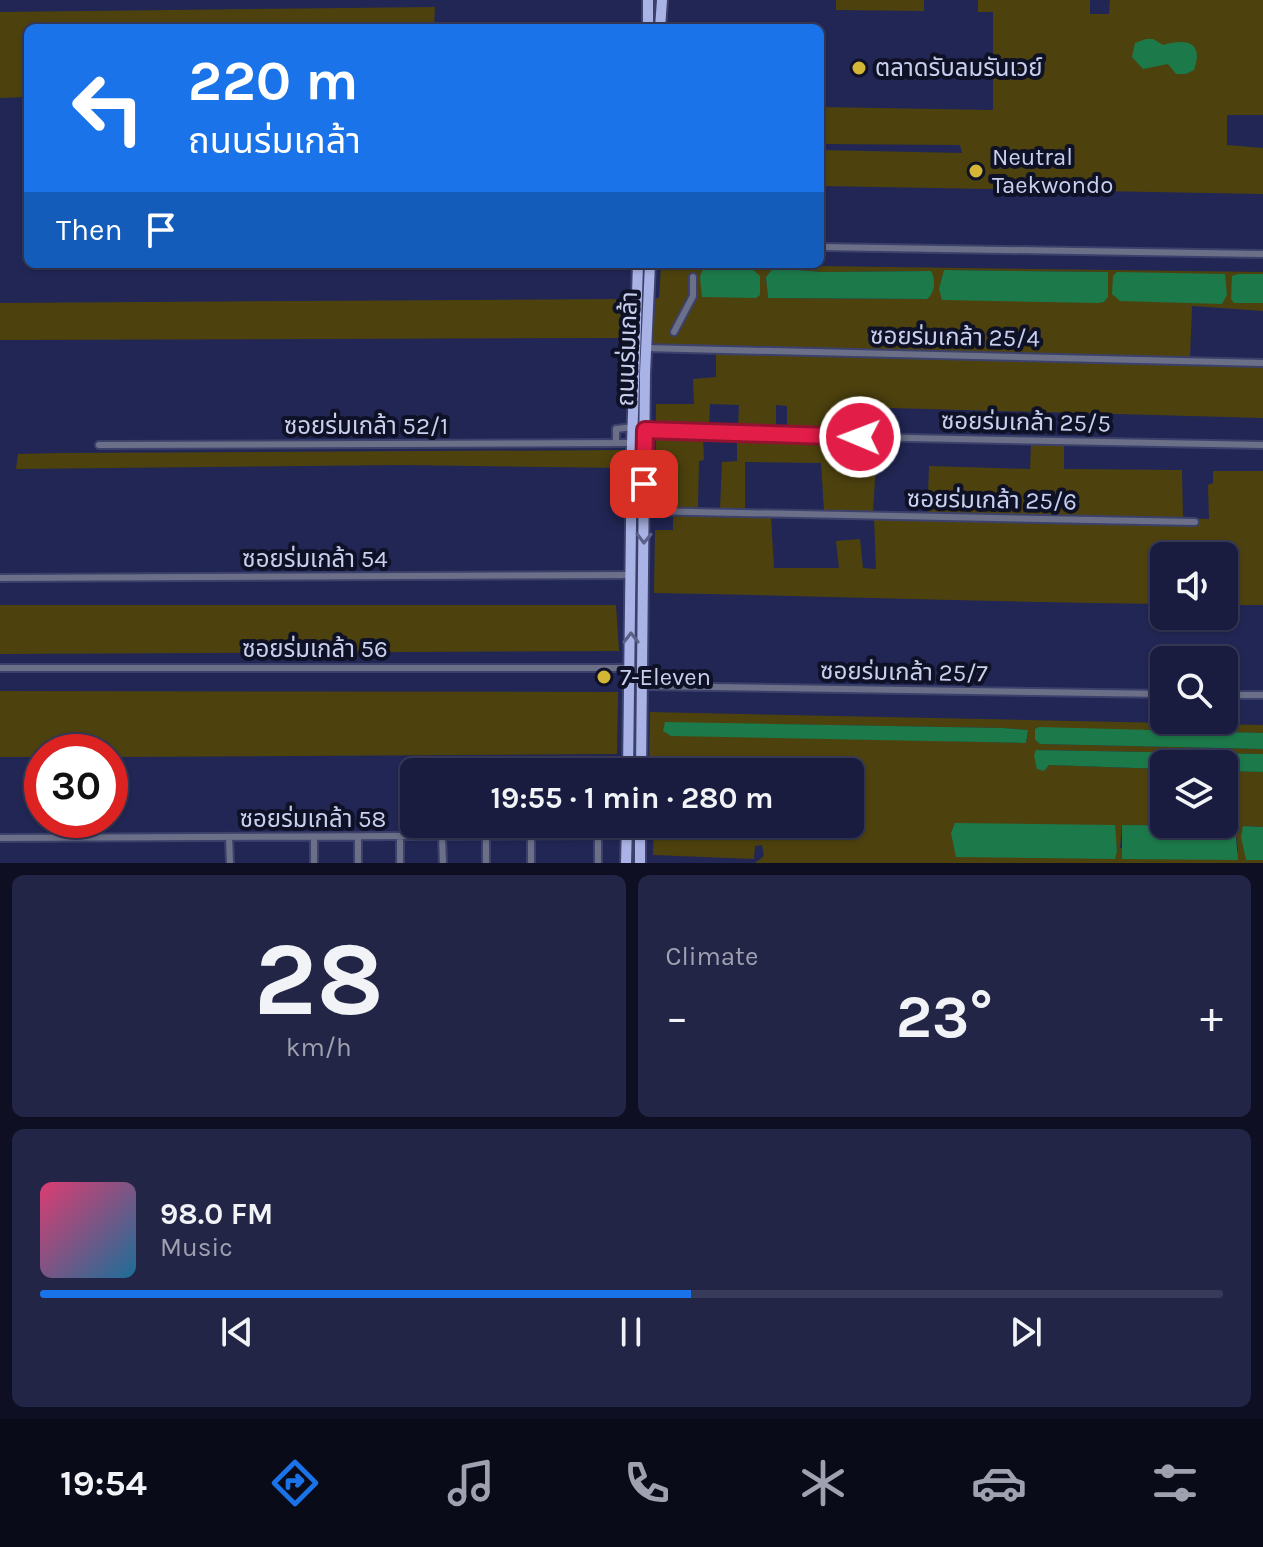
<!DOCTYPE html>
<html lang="en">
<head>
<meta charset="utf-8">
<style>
	body { margin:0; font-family:Karla,"Noto Sans Thai",sans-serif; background:#222546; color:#f1f3f6; height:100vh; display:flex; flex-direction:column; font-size:30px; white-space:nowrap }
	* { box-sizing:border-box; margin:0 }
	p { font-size:26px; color:#9fa1b0 }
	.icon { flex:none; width:44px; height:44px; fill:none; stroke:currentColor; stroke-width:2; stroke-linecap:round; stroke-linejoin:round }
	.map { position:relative; height:863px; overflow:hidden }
	.drawer { display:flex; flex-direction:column; gap:12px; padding:12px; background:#0e0f23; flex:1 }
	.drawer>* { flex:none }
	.top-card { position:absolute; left:24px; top:24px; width:800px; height:244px; border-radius:12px; box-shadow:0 2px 6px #0004,0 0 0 2px #373a59; background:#1a73e8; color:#fff; overflow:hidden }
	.controls { position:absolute; left:1150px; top:542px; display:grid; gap:16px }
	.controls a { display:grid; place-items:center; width:88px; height:88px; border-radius:12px; background:#191c3f; box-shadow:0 2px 6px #0004,0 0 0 2px #373a59; font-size:40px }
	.speed { position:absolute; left:24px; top:734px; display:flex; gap:16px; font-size:40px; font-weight:700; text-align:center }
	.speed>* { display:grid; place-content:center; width:104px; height:104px; border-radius:50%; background:#191c3f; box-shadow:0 2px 6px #0004,0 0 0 2px #373a59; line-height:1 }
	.speed .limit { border:12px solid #d22; background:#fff; color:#111 }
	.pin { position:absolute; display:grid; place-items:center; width:68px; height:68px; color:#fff; margin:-34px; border-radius:16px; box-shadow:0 4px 12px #0006 }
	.me { position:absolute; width:88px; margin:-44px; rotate:271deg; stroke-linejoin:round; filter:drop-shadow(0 0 6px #0008) }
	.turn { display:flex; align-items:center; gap:28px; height:168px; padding:0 32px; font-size:36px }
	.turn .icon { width:104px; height:104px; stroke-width:2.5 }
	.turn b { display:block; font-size:56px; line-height:68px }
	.then { display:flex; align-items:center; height:76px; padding:0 32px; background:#0003; gap:16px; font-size:30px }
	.big { font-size:60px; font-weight:700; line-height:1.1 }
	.drawer .widget { flex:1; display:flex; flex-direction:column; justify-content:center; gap:12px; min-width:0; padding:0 28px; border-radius:12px; background:#222546 }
	.drawer .dial { align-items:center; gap:0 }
	.dial b { font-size:104px; line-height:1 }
	.song { display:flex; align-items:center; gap:24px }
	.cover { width:96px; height:96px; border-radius:12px; background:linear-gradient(135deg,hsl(340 70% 55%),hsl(200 70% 35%)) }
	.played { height:8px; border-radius:4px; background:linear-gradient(90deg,#1a73e8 55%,#373a59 55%) }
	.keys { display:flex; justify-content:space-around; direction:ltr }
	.heat { display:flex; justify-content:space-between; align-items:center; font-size:44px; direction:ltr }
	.drawer .tiles { flex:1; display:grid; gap:12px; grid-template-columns:1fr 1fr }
	.widget:last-child { grid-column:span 2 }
	.trip { position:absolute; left:400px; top:758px; width:464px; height:80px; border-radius:12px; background:#191c3f; box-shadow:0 2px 6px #0004,0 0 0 2px #373a59; font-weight:700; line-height:80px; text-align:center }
	.tab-bar { display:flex; height:128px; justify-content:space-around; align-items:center; background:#0a0b19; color:#9fa1b0 }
	.tab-bar .icon { width:56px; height:56px }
	.tab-bar .selected { color:#1a73e8 }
	.tab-bar b { font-size:36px; color:#f1f3f6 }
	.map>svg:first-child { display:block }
	.green { fill:#4d420e; fill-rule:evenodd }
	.water { fill:#1c794a }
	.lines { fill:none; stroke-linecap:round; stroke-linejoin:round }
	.minor-casing { stroke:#3c416c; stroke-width:10 }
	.primary-casing { stroke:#3c416c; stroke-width:14 }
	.minor { stroke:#6b7088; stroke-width:6 }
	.primary { stroke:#aab3e5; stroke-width:10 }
	.oneway { stroke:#5c6286 }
	.route-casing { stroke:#92132f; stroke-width:20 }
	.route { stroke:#e11d48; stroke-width:14 }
	.poi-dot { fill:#d3b635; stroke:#0f1227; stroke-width:3 }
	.labels { text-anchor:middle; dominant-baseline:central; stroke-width:8; stroke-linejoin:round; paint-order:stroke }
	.poi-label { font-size:24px; fill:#c9d0ed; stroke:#0f1227; text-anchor:start }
	.street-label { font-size:24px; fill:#c9d0ed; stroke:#0f1227 }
</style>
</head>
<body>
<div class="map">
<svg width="1263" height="863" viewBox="0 0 1263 863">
	<rect width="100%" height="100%" fill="#212654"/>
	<!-- green -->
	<path class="green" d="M836,0H924V11L836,10Z
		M978,0H1090V14H1109L1110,0H1263V115H1227V145L1263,148V194L821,186L820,208V150L962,153L960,145L820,144V107L993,110V12H978Z
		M435,7L434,28H28V97L0,98V12Z
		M661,264L1263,272V274L1232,276L1234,303H1263V311L1192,306L1190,357L652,346L653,299L659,298ZM773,268L823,272L930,271L927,299L768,298L766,277ZM944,270L1107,272L1108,296Z
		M625,299L624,338L0,340V303Z
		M716,353L1263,367V418L854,407V433H787V406L776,405V429L738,428L739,405L710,404L709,428H656V404H694L693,379L716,377Z
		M661,435L703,437L704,460L699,461L698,507H655L656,437Z
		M737,437L853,439V464H876L873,512L824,511L821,463L745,462V510H720L722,462L737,461Z
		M1031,443L1064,444V469L1182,470L1183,518L1209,519L1208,485L1213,483V471H1263V605H1224V556H1164V604C994,602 824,596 654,593L655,530H673V516L771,517L774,568H839L836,541L860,539L863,568L876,569L874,519L927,520L929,466L1030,469Z
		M626,450L624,468L402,465L16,469L18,454L61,453Z
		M0,605H616L619,651L0,654Z
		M0,691L618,692L617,754L110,757V752H42V757H0Z
		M650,712L1263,725V733L1035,729V740L1040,744L1263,749V754L1037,750L1044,771L1049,765L1164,769V824H1224V771L1263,772V827L1243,826L1246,860H1263V863H755L764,856L762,845L755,846L754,859L653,855L654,824H850V772H654V767L649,768ZM763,724L1003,728L1028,730L1026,743L665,734ZM1114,825L1117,851L1114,858L956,856ZM1122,825L1235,826L1238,851L1120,848Z"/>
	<!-- water -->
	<path class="water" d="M1146,39H1153L1163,45C1187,38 1204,42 1194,70L1186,74H1176L1168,64L1143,69L1132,57L1135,43Z
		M704,266L750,267L760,276V295L756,298L702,297L700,277Z
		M773,268L823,272L931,271C936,280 935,293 927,299L768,298L766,277Z
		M944,270L1108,272V297L1104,302L1098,303L942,300L939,289Z
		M1117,272L1225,274L1227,295L1222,304L1120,301L1112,294L1113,276Z
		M1238,274H1263V303H1234L1231,299L1232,276Z
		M665,722L1003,728L1028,730L1026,743L671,736L663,731Z
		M1039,727L1263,733V749L1040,744L1035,740V729Z
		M1036,750L1263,754V772L1224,771V764H1164V769L1049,765L1044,771L1037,769L1034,756Z
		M955,823L1115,825L1117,851L1115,859L956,857L951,833Z
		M1122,825L1235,826L1238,860L1122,859Z
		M1243,826L1263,827V860H1246L1241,837Z"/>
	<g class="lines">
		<defs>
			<path id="minor" d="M820,247L1263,254
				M674,332L693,296V277
				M645,348L1263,363
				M645,430L705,434L1263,445
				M616,443V429L633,427
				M99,445L632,443
				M644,511L1195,522
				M0,578L631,575
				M0,668H630
				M643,686L1164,694
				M1224,695H1263
				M400,836V863
				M442,836L443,863
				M486,836V863
				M229,837L230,863
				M314,837V863
				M0,838L627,835
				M358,863V837
				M531,863V836
				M598,863V835"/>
			<path id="primary" d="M648,28V0
				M660,28L662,0
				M628,772L632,443L638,264
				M641,772L645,373L650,264
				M626,863L627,824
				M640,863V824"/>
		</defs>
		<!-- minor casing -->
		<use href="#minor" class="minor-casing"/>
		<!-- primary casing -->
		<use href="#primary" class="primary-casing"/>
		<!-- minor -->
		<use href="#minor" class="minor"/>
		<!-- primary -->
		<use href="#primary" class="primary"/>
	</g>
	<!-- one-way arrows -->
	<defs><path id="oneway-chevron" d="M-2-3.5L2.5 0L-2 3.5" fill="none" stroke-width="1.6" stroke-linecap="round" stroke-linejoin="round" transform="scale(2)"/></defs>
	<g class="oneway">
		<use href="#oneway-chevron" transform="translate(644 538) rotate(91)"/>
		<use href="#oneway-chevron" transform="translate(631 638) rotate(-90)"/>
	</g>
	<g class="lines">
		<defs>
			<path id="route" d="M644,484L645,430L860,437"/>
		</defs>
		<!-- route casing -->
		<use href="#route" class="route-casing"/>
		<!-- route -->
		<use href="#route" class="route"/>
	</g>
	<!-- markers -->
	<g class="poi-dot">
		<circle cx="859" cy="68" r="8"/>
		<circle cx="976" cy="171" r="8"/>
		<circle cx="604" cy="677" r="8"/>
	</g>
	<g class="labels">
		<!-- poi labels -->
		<g class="poi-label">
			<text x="875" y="68">ตลาดรับลมรันเวย์</text>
			<text x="992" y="157">Neutral<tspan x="992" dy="28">Taekwondo</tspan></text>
			<text x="620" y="677">7-Eleven</text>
		</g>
		<!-- street labels -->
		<g class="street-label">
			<text transform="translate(955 337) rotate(1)">ซอยร่มเกล้า 25/4</text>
			<text transform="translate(627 349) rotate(-88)">ถนนร่มเกล้า</text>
			<text transform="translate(1026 422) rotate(1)">ซอยร่มเกล้า 25/5</text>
			<text x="366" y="426">ซอยร่มเกล้า 52/1</text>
			<text transform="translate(992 500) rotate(1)">ซอยร่มเกล้า 25/6</text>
			<text x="315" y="559">ซอยร่มเกล้า 54</text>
			<text x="315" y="649">ซอยร่มเกล้า 56</text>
			<text transform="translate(904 672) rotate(1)">ซอยร่มเกล้า 25/7</text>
			<text x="313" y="819">ซอยร่มเกล้า 58</text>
		</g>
	</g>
</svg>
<div class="controls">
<a><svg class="icon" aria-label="sound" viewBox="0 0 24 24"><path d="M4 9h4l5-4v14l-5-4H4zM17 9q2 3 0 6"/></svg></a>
<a><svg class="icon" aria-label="search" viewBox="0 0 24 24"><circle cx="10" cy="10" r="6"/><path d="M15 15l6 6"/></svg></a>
<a><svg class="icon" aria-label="layers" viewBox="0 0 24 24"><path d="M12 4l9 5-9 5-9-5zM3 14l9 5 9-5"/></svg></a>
</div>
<div class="speed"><div class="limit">30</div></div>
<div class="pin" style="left:644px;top:484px;background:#d93025"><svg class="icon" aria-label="arrive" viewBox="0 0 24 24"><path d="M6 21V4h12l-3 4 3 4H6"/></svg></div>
<svg class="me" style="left:860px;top:437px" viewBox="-20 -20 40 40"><circle r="17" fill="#e11d48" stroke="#fff" stroke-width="3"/><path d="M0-11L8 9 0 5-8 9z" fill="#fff"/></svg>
<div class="trip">19:55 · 1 min · 280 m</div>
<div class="top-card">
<div class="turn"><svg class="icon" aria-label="left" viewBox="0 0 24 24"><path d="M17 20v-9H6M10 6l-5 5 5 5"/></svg><div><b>220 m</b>ถนนร่มเกล้า</div></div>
<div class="then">Then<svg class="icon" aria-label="arrive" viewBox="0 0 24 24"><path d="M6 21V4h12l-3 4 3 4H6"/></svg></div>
</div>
</div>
<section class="drawer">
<div class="tiles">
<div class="widget dial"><b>28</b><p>km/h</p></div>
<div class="widget"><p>Climate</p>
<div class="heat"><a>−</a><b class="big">23°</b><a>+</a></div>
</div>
<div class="widget">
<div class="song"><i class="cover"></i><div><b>98.0 FM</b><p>Music</p></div></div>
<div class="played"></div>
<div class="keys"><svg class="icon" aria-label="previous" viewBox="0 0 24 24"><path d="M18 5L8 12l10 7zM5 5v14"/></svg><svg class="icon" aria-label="pause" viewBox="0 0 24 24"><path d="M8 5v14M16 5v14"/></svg><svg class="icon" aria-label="next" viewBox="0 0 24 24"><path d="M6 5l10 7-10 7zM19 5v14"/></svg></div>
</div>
</div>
</section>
<nav class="tab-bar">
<b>19:54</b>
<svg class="icon selected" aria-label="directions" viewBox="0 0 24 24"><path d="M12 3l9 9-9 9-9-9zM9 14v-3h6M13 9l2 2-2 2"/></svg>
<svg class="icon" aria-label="music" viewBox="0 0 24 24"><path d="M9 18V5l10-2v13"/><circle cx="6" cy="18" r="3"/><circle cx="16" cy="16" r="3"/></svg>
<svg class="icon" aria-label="phone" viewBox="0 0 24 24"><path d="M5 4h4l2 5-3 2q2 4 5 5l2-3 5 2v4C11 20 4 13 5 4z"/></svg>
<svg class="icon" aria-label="climate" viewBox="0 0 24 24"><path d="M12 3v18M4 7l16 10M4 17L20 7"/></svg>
<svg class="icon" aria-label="car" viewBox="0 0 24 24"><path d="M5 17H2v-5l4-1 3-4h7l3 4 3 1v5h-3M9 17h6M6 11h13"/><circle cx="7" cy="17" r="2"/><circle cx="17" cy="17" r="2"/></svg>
<svg class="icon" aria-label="filters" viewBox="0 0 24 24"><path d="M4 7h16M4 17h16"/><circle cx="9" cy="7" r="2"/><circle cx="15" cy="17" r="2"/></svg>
</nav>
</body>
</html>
